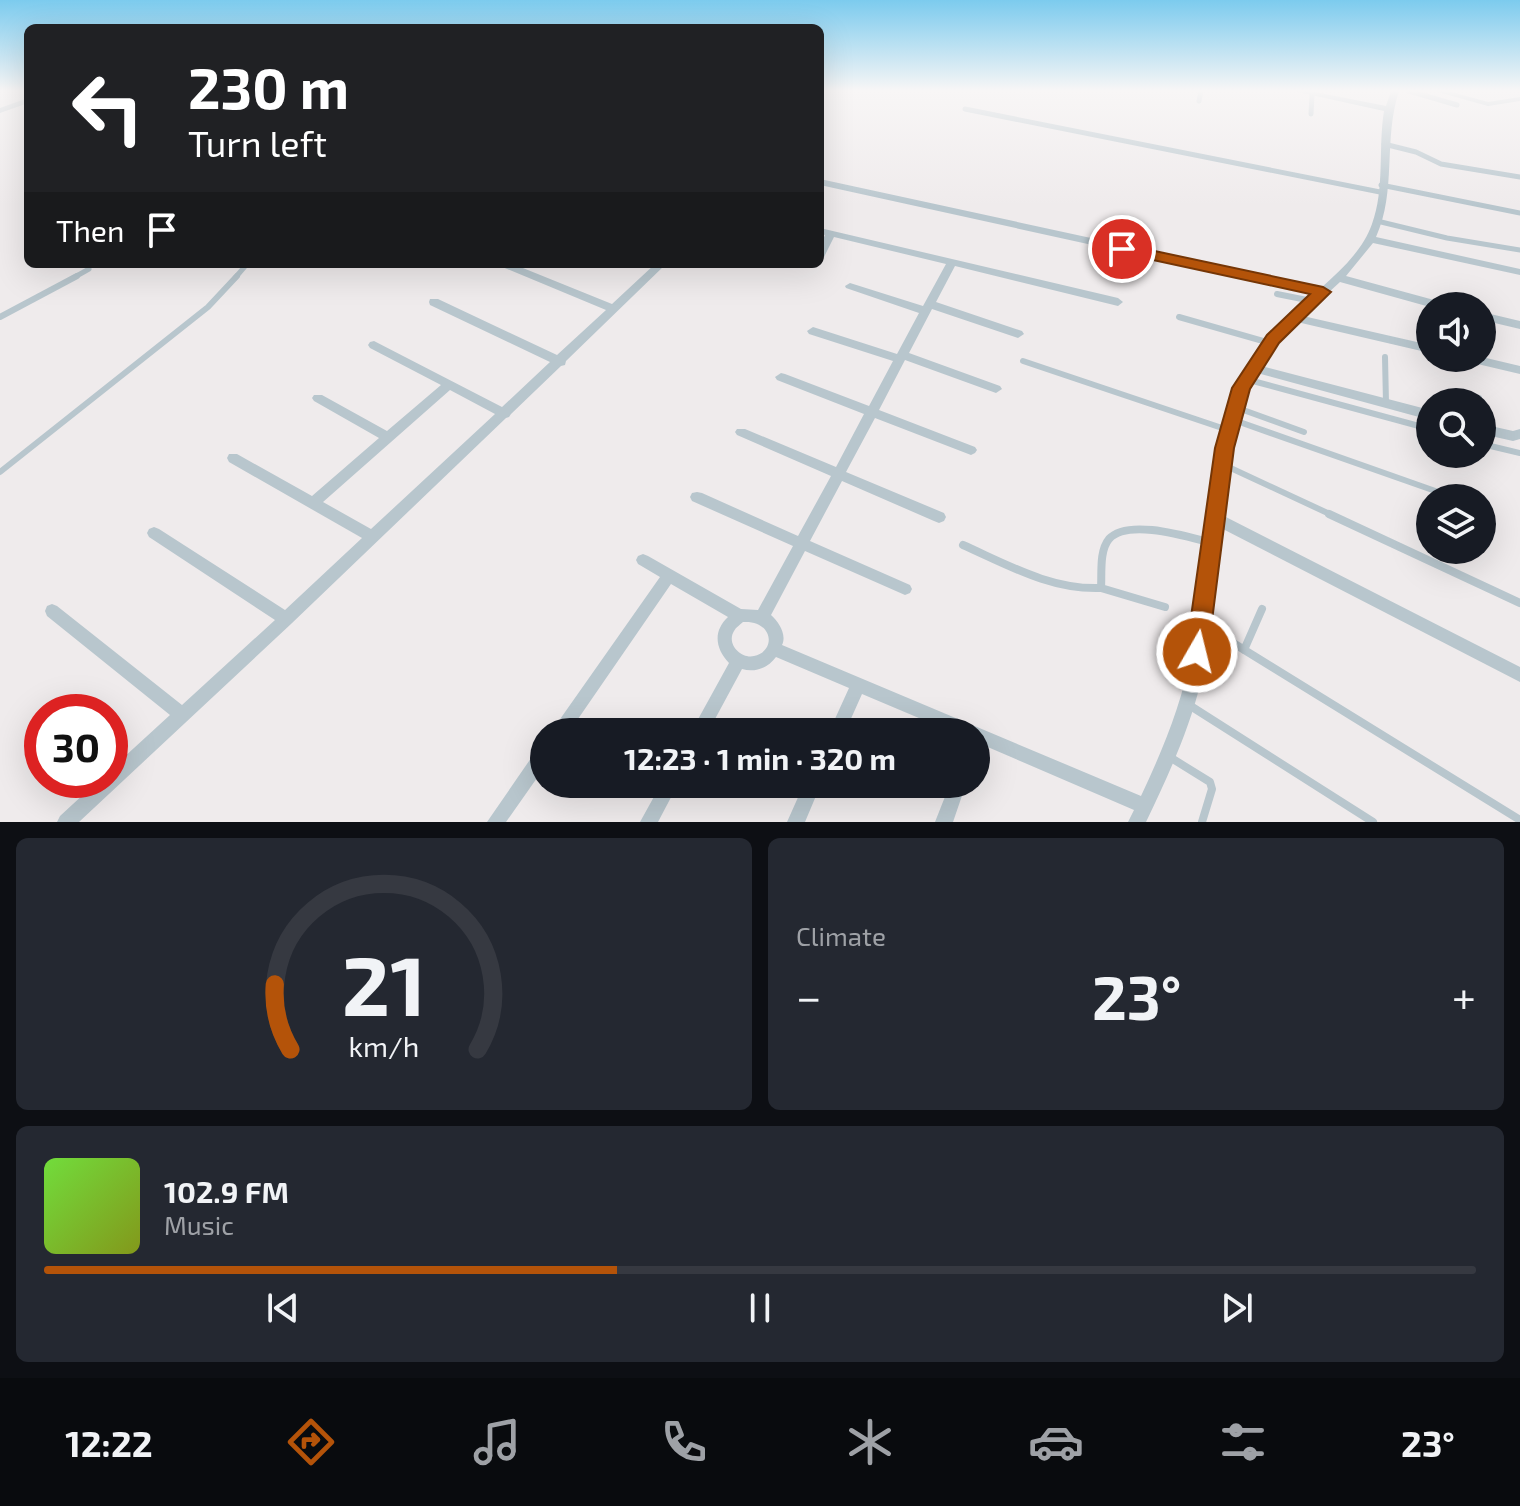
<!DOCTYPE html>
<html lang="en">
<head>
<meta charset="utf-8">
<style>
	body { margin:0; font-family:"Exo 2",sans-serif; background:#242831; color:#f1f3f6; height:100vh; display:flex; flex-direction:column; font-size:30px; white-space:nowrap }
	* { box-sizing:border-box; margin:0 }
	p { font-size:26px; color:#9ea1a6 }
	.icon { flex:none; width:44px; height:44px; fill:none; stroke:currentColor; stroke-width:2; stroke-linecap:round; stroke-linejoin:round }
	.map { position:relative; height:822px; overflow:hidden }
	.drawer { display:flex; flex-direction:column; gap:16px; padding:16px; background:#0d0f14; flex:1 }
	.drawer>* { flex:none }
	.hud { position:absolute; left:24px; top:24px; width:800px; height:244px; border-radius:12px; box-shadow:0 8px 32px #0002; background:#202124; color:#fff; overflow:hidden }
	.buttons { position:absolute; left:1416px; top:292px; display:grid; gap:16px }
	.buttons a { display:grid; place-items:center; width:80px; height:80px; border-radius:50%; background:#171b24; box-shadow:0 8px 32px #0002; font-size:40px }
	.speed { position:absolute; left:24px; top:694px; display:flex; gap:16px; font-size:40px; font-weight:700; text-align:center }
	.speed>* { display:grid; place-content:center; width:104px; height:104px; border-radius:50%; background:#171b24; box-shadow:0 8px 32px #0002; line-height:1 }
	.speed .limit { border:12px solid #d22; background:#fff; color:#111 }
	.pin { position:absolute; display:grid; place-items:center; width:68px; height:68px; color:#fff; margin:-34px; border:4px solid #fff; border-radius:50%; box-shadow:0 2px 8px #0007 }
	.me { position:absolute; width:88px; margin:-44px; rotate:8deg; stroke-linejoin:round; filter:drop-shadow(0 0 6px #0008) }
	.turn { display:flex; align-items:center; gap:28px; height:168px; padding:0 32px; font-size:36px }
	.turn .icon { width:104px; height:104px; stroke-width:2.5 }
	.turn b { display:block; font-size:56px; line-height:68px }
	.then { display:flex; align-items:center; height:76px; padding:0 32px; background:#0003; gap:16px; font-size:30px }
	.big { font-size:60px; font-weight:700; line-height:1.1 }
	.drawer .tile { flex:1; display:flex; flex-direction:column; justify-content:center; gap:12px; min-width:0; padding:0 28px; border-radius:12px; background:#242831 }
	.drawer .dial { align-items:center; gap:0 }
	.dial svg { height:208px; overflow:visible; fill:none; stroke:#363941; stroke-width:7; stroke-linecap:round; text-anchor:middle }
	.dial text { fill:#f1f3f6; stroke:none }
	.song { display:flex; align-items:center; gap:24px }
	.cover { width:96px; height:96px; border-radius:12px; background:linear-gradient(135deg,hsl(100 70% 55%),hsl(70 70% 35%)) }
	.played { height:8px; border-radius:4px; background:linear-gradient(90deg,#b45309 40%,#363941 40%) }
	.keys { display:flex; justify-content:space-around; direction:ltr }
	.heat { display:flex; justify-content:space-between; align-items:center; font-size:44px; direction:ltr }
	.drawer .tiles { flex:1; display:grid; gap:16px; grid-template-columns:1fr 1fr }
	.tile:last-child { grid-column:span 2 }
	.trip { position:absolute; left:530px; top:718px; width:460px; height:80px; border-radius:40px; background:#171b24; box-shadow:0 8px 32px #0002; font-weight:700; line-height:80px; text-align:center }
	.menu { display:flex; height:128px; justify-content:space-around; align-items:center; background:#090b0e; color:#9ea1a6 }
	.menu .icon { width:56px; height:56px }
	.menu .current { color:#b45309 }
	.menu b { font-size:36px; color:#f1f3f6 }
	.map>svg:first-child { display:block }
	.lines { fill:none; stroke-linecap:round; stroke-linejoin:round }
	.lane-far2 { stroke:#b8c6cd; stroke-width:5 }
	.lane-far1 { stroke:#b8c6cd; stroke-width:6 }
	.lane { stroke:#b8c6cd; stroke-width:8 }
	.street { fill:#b8c6cd; fill-rule:evenodd }
	.route { fill:#b45309; stroke:#753606; stroke-width:2 }
</style>
</head>
<body>
<div class="map">
<svg width="1520" height="822" viewBox="0 0 1520 822">
	<rect width="100%" height="100%" fill="#efebec"/>
	<g class="lines">
		<!-- lane-far2 -->
		<path class="lane-far2" d="M1409,91L1457,105
			M1199,101L1201,91
			M965,109L1380,192
			M1311,114L1312,94
			M1384,144L1416,152L1441,164L1520,177
			M1381,185L1520,213
			M1377,221L1447,238L1520,250
			M73,278L89,269
			M235,278L247,264"/>
		<!-- lane-far1 -->
		<path class="lane-far1" d="M1277,294L1312,301
			M0,317L77,276
			M1179,317L1270,343
			M1385,357L1386,403
			M1023,361L1228,430
			M1249,380L1430,429
			M1479,398V402
			M1235,407L1304,432
			M1231,419L1441,493
			M1482,444L1520,453
			M1222,464L1334,516
			M0,472L208,307L237,276"/>
		<!-- lane -->
		<path class="lane" d="M1329,514L1520,603
			M963,545C1008,565 1051,590 1101,588
			M1165,607L1101,588C1102,574 1099,551 1109,539C1128,518 1188,537 1212,543
			M1204,625L1520,820
			M1244,650L1262,609
			M1189,705L1373,822
			M1168,756L1210,782L1212,789L1202,822"/>
		<!-- street -->
		<path class="street" d="M1293,91H1310L1386,106L1391,91H1399C1383,139 1397,191 1376,237L1520,269V275L1373,243L1346,276L1445,303L1446,306L1430,307L1340,282L1303,316L1430,345V353L1297,322L1278,343L1261,366L1430,410V420L1257,373C1233,417 1226,466 1220,514L1520,667V682L1219,527C1214,579 1213,633 1200,685C1188,733 1167,778 1146,822H1128L1134,810L976,742V732H952L862,694L845,732H829L849,688L776,657C768,668 755,673 742,669L708,732H691L729,663C715,648 713,631 728,617L671,584L569,732H551L660,577L638,564L636,560L638,556L643,554L648,556L741,609L758,610L793,546L692,501L690,497L692,493L697,492L702,493L798,536L831,476L737,435L735,432L737,429H745L836,467L864,414L777,380L775,377L781,373L785,374L869,406L893,361L809,334L807,331L813,327L897,354L919,313L846,288L845,286L850,283L923,306L946,264L834,237L824,257L820,258V246L825,235L820,234V228L1118,298L1123,302L1118,306L955,266L936,302L1022,331L1024,334L1018,338L932,309L909,353L1000,386L1002,389L996,393L905,360L879,410L975,447L977,450L975,453L971,455L875,418L846,472L944,513L946,517L944,521L939,523L934,521L842,481L810,541L910,585L912,589L910,593L905,595L805,551L771,615C779,622 787,635 782,645L1141,796C1163,749 1182,704 1191,653C1205,579 1203,504 1223,431C1228,409 1237,381 1249,365C1268,338 1290,315 1315,294L820,185V179L1321,288C1341,270 1363,250 1372,224C1385,189 1378,148 1384,111ZM743,622C773,620 777,651 754,656C741,659 726,644 734,631C736,627 740,625 743,622Z
			M1434,91H1448L1488,102L1520,97V101L1488,106Z
			M28,98V103L0,113V108Z
			M499,264H513L612,304L655,264H666L566,361L565,365L561,366L511,414L509,417L506,418L291,624L79,822H57L60,816L99,780H110V770L170,715L47,616L45,611L47,606L52,604L57,606L182,705L275,620L149,537L147,533L149,529L154,527L159,529L285,610L362,538L229,462L227,458L229,454H237L312,496L379,438L314,401L312,398L314,395H322L387,431L441,385L370,348L368,345L370,342L374,341L502,407L550,362L430,305L429,302L430,299H438L557,355L606,310L500,266ZM450,390L495,414L371,529L323,502Z
			M1482,312L1520,321V329L1482,320Z
			M1482,357L1520,366V374L1469,362L1463,358Z
			M1482,424L1513,431L1520,429V439L1513,441L1482,434Z
			M544,746V768L506,822H487L538,748Z
			M661,784H678L658,822H640Z
			M804,784H821L805,822H787Z
			M950,784H966L953,822H935Z"/>
	</g>
	<!-- sky -->
	<linearGradient id="sky" x2="0" y2="1"><stop stop-color="#7ccbee"/><stop offset="0.44" stop-color="#f8f6f6"/><stop offset="1" stop-color="#f8f6f6" stop-opacity="0"/></linearGradient>
	<rect width="1520" height="206" fill="url(#sky)"/>
	<!-- route -->
	<path class="route" d="M1122,244L1323,287L1331,292L1279,343L1250,389L1234,448L1208,652L1205,659L1197,663L1189,659L1186,652L1215,448L1232,388L1267,335L1310,294L1116,252L1114,249Z"/>
</svg>
<div class="buttons">
<a><svg class="icon" aria-label="sound" viewBox="0 0 24 24"><path d="M4 9h4l5-4v14l-5-4H4zM17 9q2 3 0 6"/></svg></a>
<a><svg class="icon" aria-label="search" viewBox="0 0 24 24"><circle cx="10" cy="10" r="6"/><path d="M15 15l6 6"/></svg></a>
<a><svg class="icon" aria-label="layers" viewBox="0 0 24 24"><path d="M12 4l9 5-9 5-9-5zM3 14l9 5 9-5"/></svg></a>
</div>
<div class="speed"><div class="limit">30</div></div>
<div class="pin" style="left:1122px;top:249px;background:#d93025"><svg class="icon" aria-label="arrive" viewBox="0 0 24 24"><path d="M6 21V4h12l-3 4 3 4H6"/></svg></div>
<svg class="me" style="left:1197px;top:652px" viewBox="-20 -20 40 40"><circle r="17" fill="#b45309" stroke="#fff" stroke-width="3"/><path d="M0-11L8 9 0 5-8 9z" fill="#fff"/></svg>
<div class="trip">12:23 · 1 min · 320 m</div>
<div class="hud">
<div class="turn"><svg class="icon" aria-label="left" viewBox="0 0 24 24"><path d="M17 20v-9H6M10 6l-5 5 5 5"/></svg><div><b>230 m</b>Turn left</div></div>
<div class="then">Then<svg class="icon" aria-label="arrive" viewBox="0 0 24 24"><path d="M6 21V4h12l-3 4 3 4H6"/></svg></div>
</div>
</div>
<section class="drawer">
<div class="tiles">
<div class="tile dial"><svg viewBox="0 0 100 80">
<path d="M14 69A42 42 0 1 1 86 69"/>
<path d="M14 69A42 42 0 0 1 8 44" stroke="#b45309"/>
<text x="50" y="56" font-size="32" font-weight="700">21</text>
<text x="50" y="72" font-size="11">km/h</text>
</svg></div>
<div class="tile"><p>Climate</p>
<div class="heat"><a>−</a><b class="big">23°</b><a>+</a></div>
</div>
<div class="tile">
<div class="song"><i class="cover"></i><div><b>102.9 FM</b><p>Music</p></div></div>
<div class="played"></div>
<div class="keys"><svg class="icon" aria-label="previous" viewBox="0 0 24 24"><path d="M18 5L8 12l10 7zM5 5v14"/></svg><svg class="icon" aria-label="pause" viewBox="0 0 24 24"><path d="M8 5v14M16 5v14"/></svg><svg class="icon" aria-label="next" viewBox="0 0 24 24"><path d="M6 5l10 7-10 7zM19 5v14"/></svg></div>
</div>
</div>
</section>
<nav class="menu">
<b>12:22</b>
<svg class="icon current" aria-label="directions" viewBox="0 0 24 24"><path d="M12 3l9 9-9 9-9-9zM9 14v-3h6M13 9l2 2-2 2"/></svg>
<svg class="icon" aria-label="music" viewBox="0 0 24 24"><path d="M9 18V5l10-2v13"/><circle cx="6" cy="18" r="3"/><circle cx="16" cy="16" r="3"/></svg>
<svg class="icon" aria-label="phone" viewBox="0 0 24 24"><path d="M5 4h4l2 5-3 2q2 4 5 5l2-3 5 2v4C11 20 4 13 5 4z"/></svg>
<svg class="icon" aria-label="climate" viewBox="0 0 24 24"><path d="M12 3v18M4 7l16 10M4 17L20 7"/></svg>
<svg class="icon" aria-label="car" viewBox="0 0 24 24"><path d="M5 17H2v-5l4-1 3-4h7l3 4 3 1v5h-3M9 17h6M6 11h13"/><circle cx="7" cy="17" r="2"/><circle cx="17" cy="17" r="2"/></svg>
<svg class="icon" aria-label="filters" viewBox="0 0 24 24"><path d="M4 7h16M4 17h16"/><circle cx="9" cy="7" r="2"/><circle cx="15" cy="17" r="2"/></svg>
<b>23°</b>
</nav>
</body>
</html>
